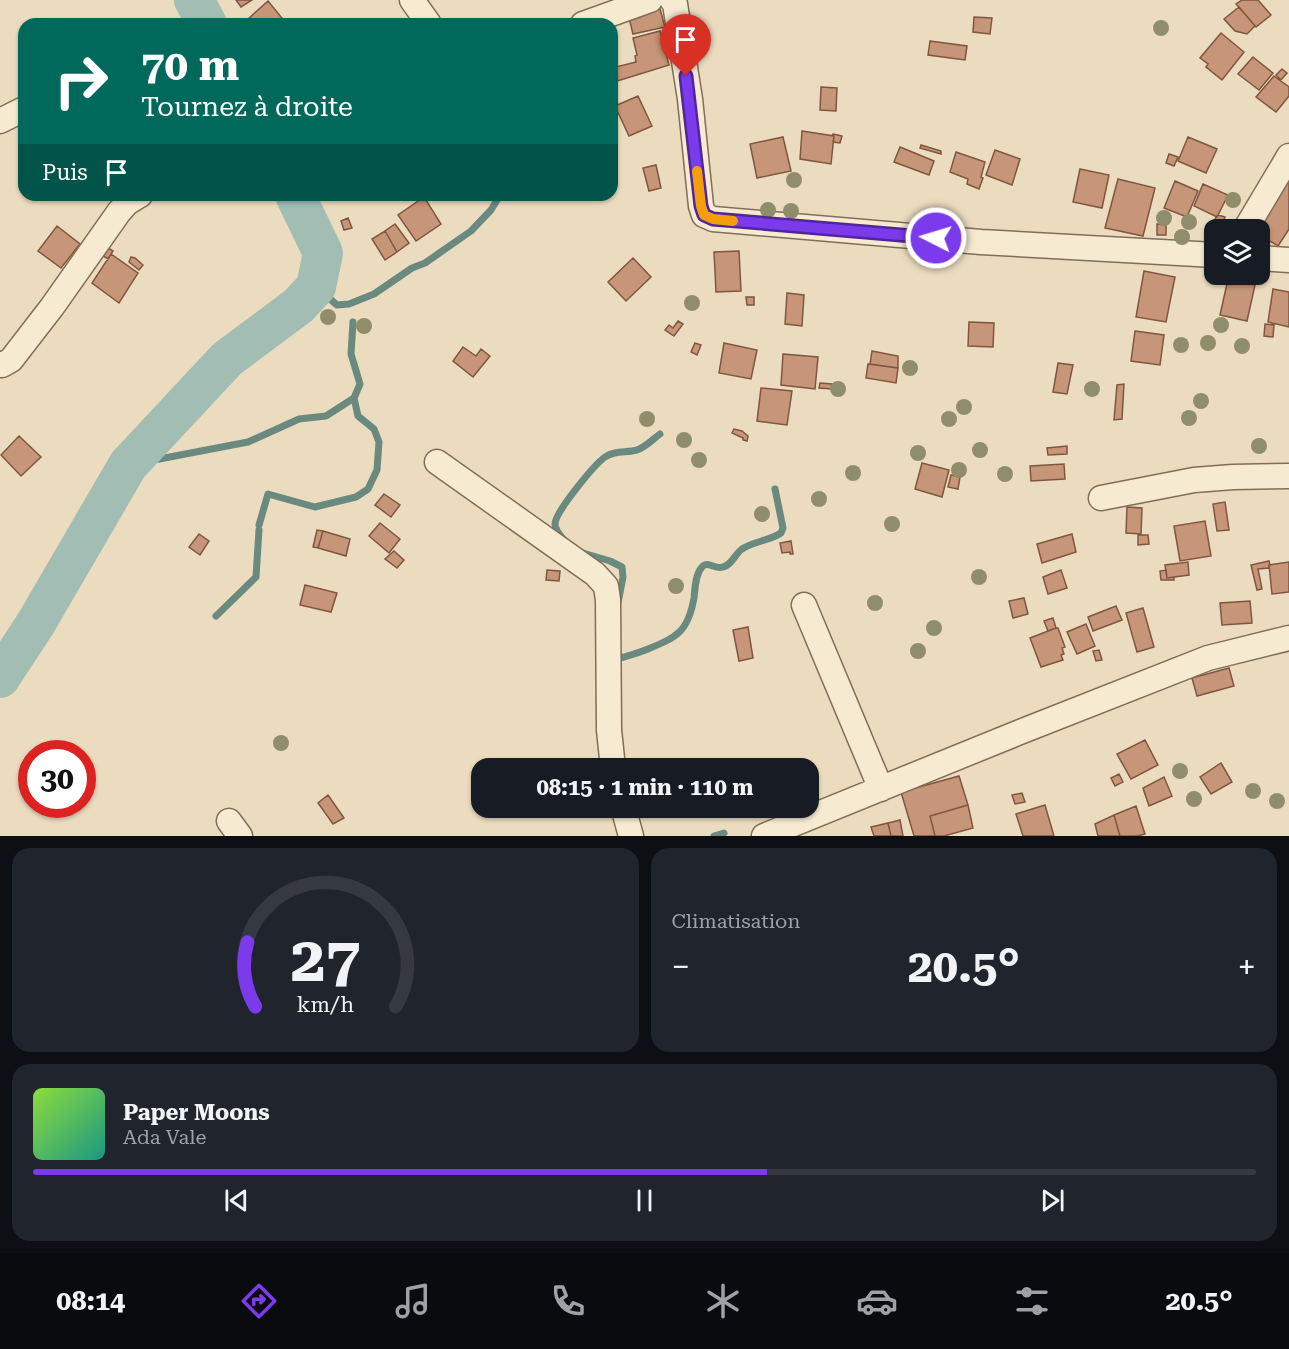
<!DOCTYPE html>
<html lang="fr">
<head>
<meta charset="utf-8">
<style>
	body { margin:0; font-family:"Roboto Serif",serif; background:#20242c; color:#f1f3f6; height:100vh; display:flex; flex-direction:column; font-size:22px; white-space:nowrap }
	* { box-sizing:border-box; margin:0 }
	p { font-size:20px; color:#9ea1a6 }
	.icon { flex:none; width:33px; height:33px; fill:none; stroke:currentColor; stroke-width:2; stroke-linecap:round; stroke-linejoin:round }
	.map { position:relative; height:836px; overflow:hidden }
	.side { display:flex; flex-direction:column; gap:12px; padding:12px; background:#0d0f14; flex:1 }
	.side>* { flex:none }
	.hud { position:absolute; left:18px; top:18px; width:600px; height:183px; border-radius:18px; box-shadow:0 2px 4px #0004; background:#00695c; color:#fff; overflow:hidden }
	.controls { position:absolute; left:1204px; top:219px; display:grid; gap:12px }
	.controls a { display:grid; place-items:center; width:66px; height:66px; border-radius:12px; background:#171b24; box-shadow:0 2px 4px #0004; font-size:30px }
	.speed { position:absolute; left:18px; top:740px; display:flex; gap:12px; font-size:30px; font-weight:700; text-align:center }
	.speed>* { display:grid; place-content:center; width:78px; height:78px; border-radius:50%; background:#171b24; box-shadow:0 2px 4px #0004; line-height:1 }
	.speed .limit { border:9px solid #d22; background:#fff; color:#111 }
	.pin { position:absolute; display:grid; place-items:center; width:51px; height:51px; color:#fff; margin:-62px -26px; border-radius:50% 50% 50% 0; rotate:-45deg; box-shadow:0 0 6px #0007 }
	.pin .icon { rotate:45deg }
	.me { position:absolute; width:66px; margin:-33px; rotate:275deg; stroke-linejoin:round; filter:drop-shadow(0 0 4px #0008) }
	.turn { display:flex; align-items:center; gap:21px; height:126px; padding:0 24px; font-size:27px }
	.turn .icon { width:78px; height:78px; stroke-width:2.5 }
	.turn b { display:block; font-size:42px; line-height:51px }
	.then { display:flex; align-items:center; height:57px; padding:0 24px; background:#0003; gap:12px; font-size:22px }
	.big { font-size:45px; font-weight:700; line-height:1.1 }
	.side .tile { flex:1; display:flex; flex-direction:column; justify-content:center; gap:9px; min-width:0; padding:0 21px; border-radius:18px; background:#20242c }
	.side .dial { align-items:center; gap:0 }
	.dial svg { height:156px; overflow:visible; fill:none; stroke:#363941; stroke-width:7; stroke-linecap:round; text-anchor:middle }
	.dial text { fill:#f1f3f6; stroke:none }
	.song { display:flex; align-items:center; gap:18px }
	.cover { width:72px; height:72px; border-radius:9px; background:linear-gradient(135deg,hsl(90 70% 55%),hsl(170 70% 35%)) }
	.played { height:6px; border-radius:3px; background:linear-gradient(90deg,#7c3aed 60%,#363941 60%) }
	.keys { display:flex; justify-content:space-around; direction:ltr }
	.heat { display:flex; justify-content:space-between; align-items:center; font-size:33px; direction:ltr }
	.side .tiles { flex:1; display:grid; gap:12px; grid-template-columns:1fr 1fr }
	.tile:last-child { grid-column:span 2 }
	.trip { position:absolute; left:471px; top:758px; width:348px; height:60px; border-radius:18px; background:#171b24; box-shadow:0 2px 4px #0004; font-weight:700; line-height:60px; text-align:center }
	.dock { display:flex; height:96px; justify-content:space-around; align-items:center; background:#090b0e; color:#9ea1a6 }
	.dock .icon { width:42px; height:42px }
	.dock .selected { color:#7c3aed }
	.dock b { font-size:27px; color:#f1f3f6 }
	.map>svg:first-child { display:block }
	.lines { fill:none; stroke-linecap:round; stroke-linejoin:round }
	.stream { stroke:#6a8a80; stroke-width:7 }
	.river { stroke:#a2bdb4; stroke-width:40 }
	.building { fill:#c79577; stroke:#805640; stroke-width:1.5 }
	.minor-casing { stroke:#826d59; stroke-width:27 }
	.minor { stroke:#f6ead1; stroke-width:24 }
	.tree { fill:#908e6a }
	.route-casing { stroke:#51269a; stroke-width:15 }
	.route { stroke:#7c3aed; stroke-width:10 }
	.slow { stroke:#f59e0b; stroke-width:10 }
</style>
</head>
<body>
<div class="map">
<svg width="1289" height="836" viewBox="0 0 1289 836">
	<rect width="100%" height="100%" fill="#ebdcbf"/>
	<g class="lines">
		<!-- stream -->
		<path class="stream" d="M316,287L337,305L349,304L374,294L412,268L425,263L438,254L471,231L491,210L500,195
			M128,465L248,442L299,419L326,416L354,398L360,384L351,354L353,322
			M259,525L268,494L315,507L356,497L368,489L377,470L379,442L374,429L358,416L354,398
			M564,540C560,535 555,530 555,524C555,512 595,464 605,457C615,450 626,453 637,450C646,447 653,439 660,434
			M583,553L610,561L622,567L623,577L618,603
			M216,616L256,577L259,530
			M617,659C628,656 638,653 648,649C677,637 688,632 694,598C695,589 695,575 702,567C708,560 715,570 723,567C732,565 735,554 742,549C754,541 769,541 781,533L783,528L775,489
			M714,836L724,833"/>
		<!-- river -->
		<path class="river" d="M194,0L207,24
			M0,678L36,623L128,465L227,359L298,306L316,287L323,253L295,195"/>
	</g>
	<!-- building -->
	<path class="building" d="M236,0H252L241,7Z
		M1242,0H1258L1271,15L1256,27L1236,4Z
		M268,1L286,23L252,24L248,19Z
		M1239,7L1255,26L1247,34L1235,31L1224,19Z
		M660,9L665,27L633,34L629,18Z
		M974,17L992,18L990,34L973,32Z
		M660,31L669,65L614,82L612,68L636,62L635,56L637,55L633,38Z
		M1221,33L1244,52L1222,80L1206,67L1208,64L1200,58Z
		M930,41L967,46L965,60L928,55Z
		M1253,57L1273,73L1259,90L1238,74Z
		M1282,69L1287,73L1281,80L1276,75Z
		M1274,76L1289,87V96L1276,112L1256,97Z
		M821,87L837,88L836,111L820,110Z
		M638,96L652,126L629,136L615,106Z
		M802,131L834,136L831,164L800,159Z
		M833,134L842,136L840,143L833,142L834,136H832Z
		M783,137L791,171L757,178L750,144Z
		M1188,137L1217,149L1206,173L1178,161Z
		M921,145L941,151V154L920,148Z
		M900,147L934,161L929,175L894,162Z
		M995,150L1020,159L1012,185L986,175Z
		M956,152L985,162L981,177L983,178L979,189L967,184L968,179L950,172Z
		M1169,154L1178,157L1174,166L1166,163Z
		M656,165L661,188L649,191L643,168Z
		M1080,169L1109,175L1102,208L1073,202Z
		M1289,178V229L1278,246L1268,240L1267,242L1262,240L1261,242L1260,230H1258Z
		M1118,179L1155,188L1143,236L1105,228Z
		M1175,181L1198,191L1187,217L1164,208Z
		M1203,184L1228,195L1217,217L1194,206Z
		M424,197L441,224L416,241L398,215Z
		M1218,215L1225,217L1220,230L1212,227L1216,217Z
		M348,218L352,228L344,230L341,221Z
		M395,224L409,243L397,252L385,231Z
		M1157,224L1166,225V235H1157Z
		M57,226L80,244L61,268L38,251Z
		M385,231L397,252L385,260L372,239Z
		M105,246L113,251L108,259L100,254Z
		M739,251L741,291L716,292L714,252Z
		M111,254L138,273L119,303L92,283Z
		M131,257L135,258L143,265L139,270L129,262Z
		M633,258L651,277L626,301L608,282Z
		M1144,271L1175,277L1166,322L1136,317Z
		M1228,279L1255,285L1247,321L1220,315Z
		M1273,289L1289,292V327L1268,322Z
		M787,293L804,295L802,326L785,324Z
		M746,297H754V305H747Z
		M678,321L683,324L674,336L665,330L669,325L673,328Z
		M969,322L994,323L993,347L968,346Z
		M1265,324L1274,325L1273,337L1264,336Z
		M1135,331L1164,335L1160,365L1131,361Z
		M695,343L701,345L697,355L691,352Z
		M724,343L757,350L751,379L719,373Z
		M463,347L476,356L481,349L490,356L473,377L453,361Z
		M872,351L898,356V368L870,364Z
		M783,354L818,357L815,389L781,385Z
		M1058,363L1073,365L1067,394L1053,392Z
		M868,364L898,368L896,383L866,378Z
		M820,383L832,384V389L819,388Z
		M1124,384L1122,419L1114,420L1117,385Z
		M761,388L792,391L787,425L757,421Z
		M734,429L742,431L748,436L747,441L743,440V438L732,433Z
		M19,436L41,457L21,476L1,455Z
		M1067,446V454L1048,455L1047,448Z
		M922,463L949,470L942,497L915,489Z
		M1064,464L1065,479L1031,481L1030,466Z
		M951,475L960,477L958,489L948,487Z
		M384,494L400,505L391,517L375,505Z
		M1225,502L1229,530L1217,531L1213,504Z
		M1127,507L1142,508L1141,534L1126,533Z
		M1205,521L1211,556L1180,561L1174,526Z
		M380,523L400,539L389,553L369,536Z
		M317,530L323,531L318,548L313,547Z
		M323,531L350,539L346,556L318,548Z
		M199,534L209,541L200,555L189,547Z
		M1072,534L1076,552L1042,563L1037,544Z
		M1138,535H1148L1149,544L1138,545Z
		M791,541L793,554H790V552L782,553L780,543Z
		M394,551L404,560L397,568L385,559Z
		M1269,561L1270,565H1269V568L1258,569L1262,589L1257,590L1251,565Z
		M1188,562L1189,575L1167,578L1165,565Z
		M1289,562V592L1272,594L1269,565Z
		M547,570L560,571L559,581L546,580Z
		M1061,570L1067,588L1048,594L1043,577Z
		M1166,570L1167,578L1174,577V580H1161L1160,571Z
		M305,585L337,593L331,612L300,605Z
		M1024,598L1028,614L1013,618L1009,601Z
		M1250,601L1252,623L1222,625L1220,603Z
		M1116,606L1122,620L1093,631L1088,617Z
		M1143,608L1154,647L1137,652L1126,613Z
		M1053,618L1056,628L1048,631L1044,621Z
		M1086,624L1095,646L1077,654L1067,632Z
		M748,627L753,658L739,661L733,630Z
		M1056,628H1058L1065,647L1062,648L1064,654L1061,655L1063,660L1041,667L1030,638Z
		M1099,650L1102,660L1096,661L1093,651Z
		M1229,668L1234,686L1197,696L1192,678Z
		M1145,740L1158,765L1131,779L1117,754Z
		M1221,763L1232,782L1211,794L1200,777Z
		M1119,774L1123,782L1115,786L1111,778Z
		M959,776L968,805L930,816L935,836H914L901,792Z
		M1164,777L1172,796L1149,806L1143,788Z
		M1022,793L1025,802L1015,804L1012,795Z
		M328,795L344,818L333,824L318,803Z
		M968,805L973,828L944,836H935L930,816Z
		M1045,805L1054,836H1023L1016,814Z
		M1136,806L1145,834L1137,836H1120L1114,815Z
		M760,807H789L790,809L764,817Z
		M1114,815L1120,836H1098L1095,824Z
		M900,820L903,836H891L888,823Z
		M888,823L891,836H874L871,827Z"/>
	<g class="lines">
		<defs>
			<path id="minor" d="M412,0L429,24
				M672,0L675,4L690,99L701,206L704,215L713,219L981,242L1215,255
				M583,24L650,0
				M0,121L24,109
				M1245,230L1289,156
				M1260,258L1289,260
				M0,364L2,365L11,360L52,307L119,212L127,203L140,195
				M437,462L595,574L606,586L608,600L609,730L613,768
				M1101,498L1194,480L1233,477L1289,476
				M804,605L881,789
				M623,807L631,836
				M229,821L240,836
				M764,836L1020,732L1208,658L1289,638"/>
		</defs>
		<!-- minor casing -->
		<use href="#minor" class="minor-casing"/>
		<!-- minor -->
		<use href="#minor" class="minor"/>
	</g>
	<!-- trees -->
	<g class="tree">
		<circle cx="1161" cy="28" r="8"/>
		<circle cx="794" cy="180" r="8"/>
		<circle cx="1233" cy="200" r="8"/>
		<circle cx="768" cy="210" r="8"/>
		<circle cx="791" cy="211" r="8"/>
		<circle cx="1164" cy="218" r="8"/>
		<circle cx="1189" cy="222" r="8"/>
		<circle cx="1182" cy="237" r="8"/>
		<circle cx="692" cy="303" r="8"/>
		<circle cx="328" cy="317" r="8"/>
		<circle cx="1221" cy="325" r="8"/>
		<circle cx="364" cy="326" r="8"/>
		<circle cx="1208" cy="343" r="8"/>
		<circle cx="1181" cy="345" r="8"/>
		<circle cx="1242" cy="346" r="8"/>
		<circle cx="910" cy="368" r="8"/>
		<circle cx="838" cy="389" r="8"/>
		<circle cx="1092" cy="389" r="8"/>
		<circle cx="1201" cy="401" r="8"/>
		<circle cx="964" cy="407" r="8"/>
		<circle cx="1189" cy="418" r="8"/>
		<circle cx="647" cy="419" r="8"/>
		<circle cx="949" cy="419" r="8"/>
		<circle cx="684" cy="440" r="8"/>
		<circle cx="1259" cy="446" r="8"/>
		<circle cx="980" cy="450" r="8"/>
		<circle cx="918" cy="453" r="8"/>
		<circle cx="699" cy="460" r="8"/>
		<circle cx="959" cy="470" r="8"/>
		<circle cx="853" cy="473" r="8"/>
		<circle cx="1005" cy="474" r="8"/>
		<circle cx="819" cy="499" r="8"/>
		<circle cx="762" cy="514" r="8"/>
		<circle cx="892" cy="524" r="8"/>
		<circle cx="979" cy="577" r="8"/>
		<circle cx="676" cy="586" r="8"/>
		<circle cx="875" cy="603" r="8"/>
		<circle cx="934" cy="628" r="8"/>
		<circle cx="918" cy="651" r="8"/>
		<circle cx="281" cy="743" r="8"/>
		<circle cx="1180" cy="771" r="8"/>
		<circle cx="1253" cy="791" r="8"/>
		<circle cx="1194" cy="799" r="8"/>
		<circle cx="1277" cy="801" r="8"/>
	</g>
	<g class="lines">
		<defs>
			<path id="route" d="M686,76L701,206L704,215L713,219L936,238"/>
		</defs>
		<!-- route casing -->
		<use href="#route" class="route-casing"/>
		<!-- route -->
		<use href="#route" class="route"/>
		<!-- slow -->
		<path class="slow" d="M697,171L701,206L704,215L713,219L733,221"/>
	</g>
</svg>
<div class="controls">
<a><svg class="icon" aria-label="layers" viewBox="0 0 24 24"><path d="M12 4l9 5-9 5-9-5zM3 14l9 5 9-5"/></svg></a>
</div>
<div class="speed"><div class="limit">30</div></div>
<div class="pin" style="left:686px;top:76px;background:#d93025"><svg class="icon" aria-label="arrive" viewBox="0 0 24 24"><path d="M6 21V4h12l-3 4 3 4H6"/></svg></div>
<svg class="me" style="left:936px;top:238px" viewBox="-20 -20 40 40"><circle r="17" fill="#7c3aed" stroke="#fff" stroke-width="3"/><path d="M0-11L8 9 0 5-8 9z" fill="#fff"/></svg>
<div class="trip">08:15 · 1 min · 110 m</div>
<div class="hud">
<div class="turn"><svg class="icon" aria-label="right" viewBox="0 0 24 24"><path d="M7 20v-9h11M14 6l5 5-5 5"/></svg><div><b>70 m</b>Tournez à droite</div></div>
<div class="then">Puis<svg class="icon" aria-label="arrive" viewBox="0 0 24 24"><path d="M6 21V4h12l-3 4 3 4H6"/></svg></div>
</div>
</div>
<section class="side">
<div class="tiles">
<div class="tile dial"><svg viewBox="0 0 100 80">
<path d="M14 69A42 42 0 1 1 86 69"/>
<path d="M14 69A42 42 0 0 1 10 36" stroke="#7c3aed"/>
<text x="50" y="56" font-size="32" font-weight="700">27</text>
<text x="50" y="72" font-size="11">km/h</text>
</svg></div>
<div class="tile"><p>Climatisation</p>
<div class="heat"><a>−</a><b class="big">20.5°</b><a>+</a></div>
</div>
<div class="tile">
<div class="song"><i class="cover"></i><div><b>Paper Moons</b><p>Ada Vale</p></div></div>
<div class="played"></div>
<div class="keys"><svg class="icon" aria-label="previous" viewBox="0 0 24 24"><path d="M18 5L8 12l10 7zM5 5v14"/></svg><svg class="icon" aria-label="pause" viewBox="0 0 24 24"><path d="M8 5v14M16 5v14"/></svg><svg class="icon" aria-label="next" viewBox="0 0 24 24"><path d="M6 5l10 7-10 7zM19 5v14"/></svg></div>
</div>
</div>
</section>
<nav class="dock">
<b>08:14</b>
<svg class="icon selected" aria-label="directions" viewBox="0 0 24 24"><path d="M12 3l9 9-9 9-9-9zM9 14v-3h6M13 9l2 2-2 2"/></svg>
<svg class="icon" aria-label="music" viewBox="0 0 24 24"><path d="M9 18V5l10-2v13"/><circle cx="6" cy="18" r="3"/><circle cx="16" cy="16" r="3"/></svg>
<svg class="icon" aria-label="phone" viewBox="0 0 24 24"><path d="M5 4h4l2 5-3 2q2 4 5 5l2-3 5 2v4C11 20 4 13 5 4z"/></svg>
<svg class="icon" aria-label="climate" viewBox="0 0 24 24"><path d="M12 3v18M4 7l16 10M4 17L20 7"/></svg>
<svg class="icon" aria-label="car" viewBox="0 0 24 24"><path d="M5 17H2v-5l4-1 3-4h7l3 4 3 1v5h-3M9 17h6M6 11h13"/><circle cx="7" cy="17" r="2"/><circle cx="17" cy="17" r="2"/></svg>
<svg class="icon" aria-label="filters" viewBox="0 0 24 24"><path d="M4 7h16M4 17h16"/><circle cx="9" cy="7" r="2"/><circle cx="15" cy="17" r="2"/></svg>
<b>20.5°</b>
</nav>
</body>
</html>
